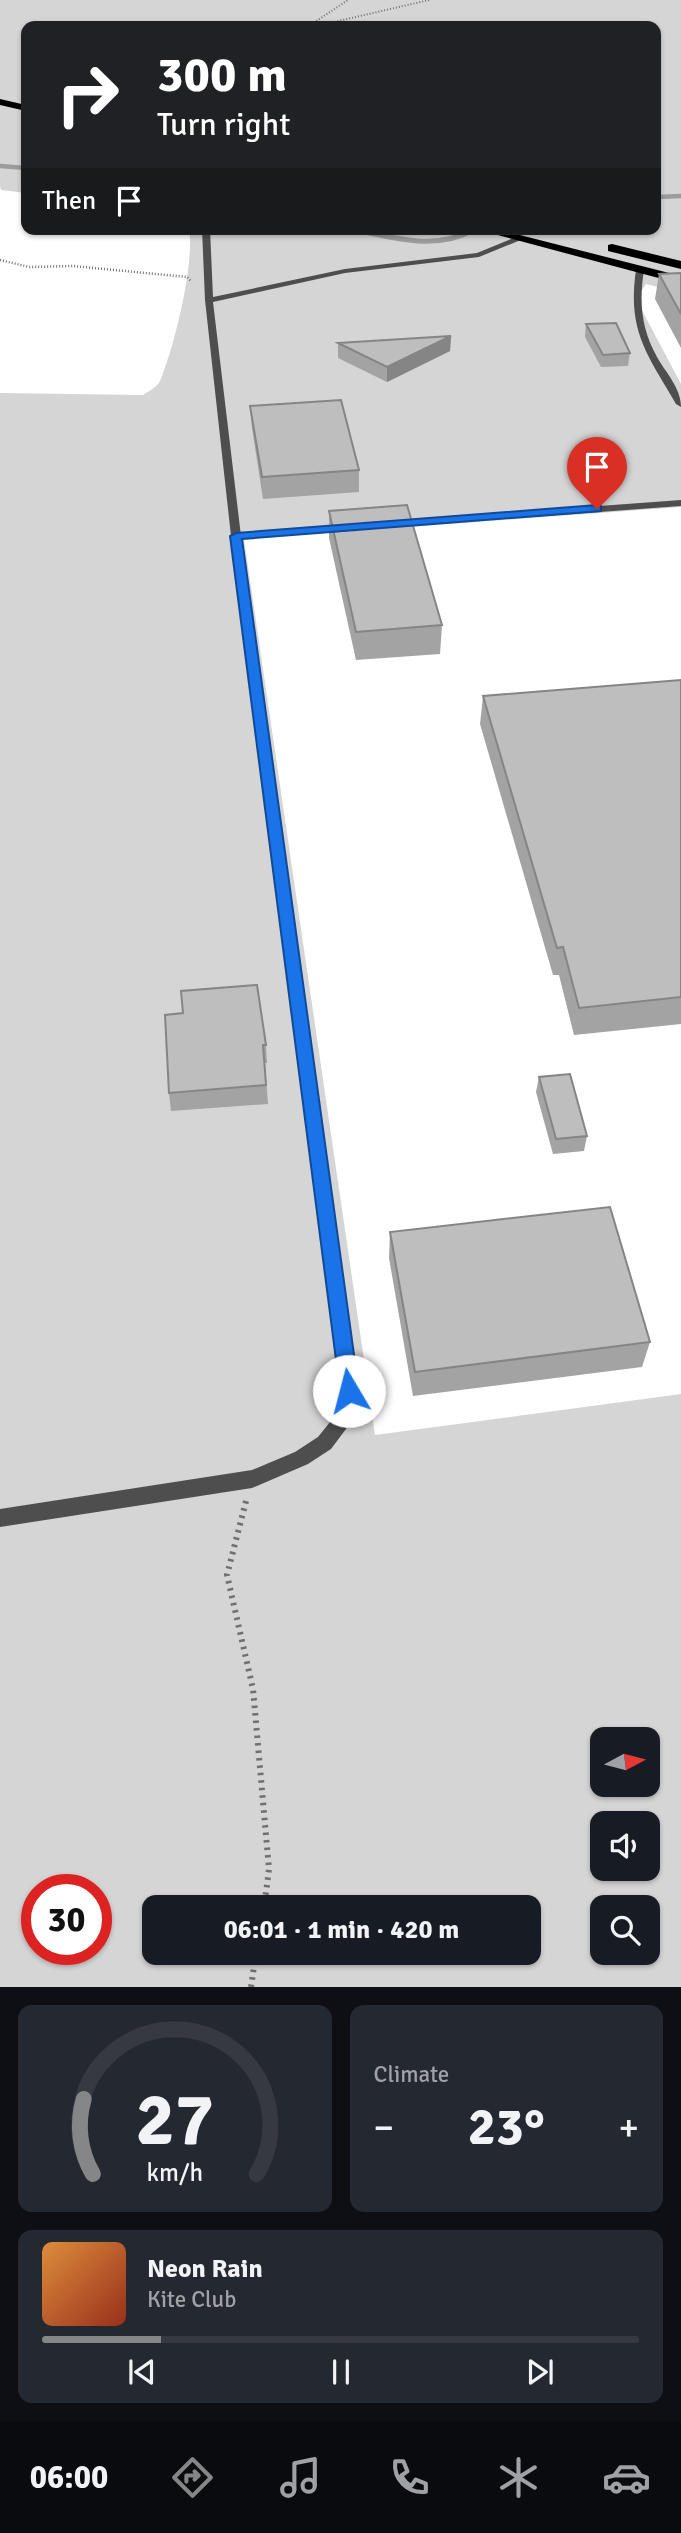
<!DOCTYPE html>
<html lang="en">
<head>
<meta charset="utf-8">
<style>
	body { margin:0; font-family:Signika,sans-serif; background:#242831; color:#f1f3f6; height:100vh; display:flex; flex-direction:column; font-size:26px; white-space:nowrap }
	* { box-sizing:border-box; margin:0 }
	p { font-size:23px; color:#9ea1a6 }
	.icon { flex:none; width:38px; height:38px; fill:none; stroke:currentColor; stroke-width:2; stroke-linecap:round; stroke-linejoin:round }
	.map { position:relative; height:1987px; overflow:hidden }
	.details { display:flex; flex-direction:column; gap:18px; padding:18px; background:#0d0f14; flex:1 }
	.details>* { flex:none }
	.hud { position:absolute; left:21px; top:21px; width:640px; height:214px; border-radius:14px; box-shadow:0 2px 5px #0004; background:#202124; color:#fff; overflow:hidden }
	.needle { width:46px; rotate:83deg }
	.buttons { position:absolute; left:590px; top:1727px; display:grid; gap:14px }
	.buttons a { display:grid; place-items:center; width:70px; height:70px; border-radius:14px; background:#171b24; box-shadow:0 2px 5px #0004; font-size:35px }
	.speed { position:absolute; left:21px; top:1874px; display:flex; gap:14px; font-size:35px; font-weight:700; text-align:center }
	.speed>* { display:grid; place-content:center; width:91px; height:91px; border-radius:50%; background:#171b24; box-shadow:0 2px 5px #0004; line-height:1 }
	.speed .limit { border:10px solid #d22; background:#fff; color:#111 }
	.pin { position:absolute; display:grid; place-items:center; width:60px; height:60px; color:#fff; margin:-72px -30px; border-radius:50% 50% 50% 0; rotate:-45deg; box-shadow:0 0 7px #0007 }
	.pin .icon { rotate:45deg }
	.me { position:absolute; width:77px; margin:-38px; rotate:352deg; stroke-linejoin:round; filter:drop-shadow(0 0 5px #0008) }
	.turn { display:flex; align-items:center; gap:24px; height:147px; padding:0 21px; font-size:32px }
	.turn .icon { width:91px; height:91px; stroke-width:2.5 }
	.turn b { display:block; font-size:49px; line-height:60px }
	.then { display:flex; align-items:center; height:66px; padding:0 21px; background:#0003; gap:14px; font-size:26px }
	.big { font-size:52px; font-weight:800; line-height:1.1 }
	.details .widget { flex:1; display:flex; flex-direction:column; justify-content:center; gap:10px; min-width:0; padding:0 24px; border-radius:14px; background:#242831 }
	.details .dial { align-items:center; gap:0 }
	.dial svg { height:182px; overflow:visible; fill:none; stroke:#363941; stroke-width:7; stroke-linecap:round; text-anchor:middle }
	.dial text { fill:#f1f3f6; stroke:none }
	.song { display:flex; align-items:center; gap:21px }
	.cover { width:84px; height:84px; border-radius:10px; background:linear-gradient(135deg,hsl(30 70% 55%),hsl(10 70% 35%)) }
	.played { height:7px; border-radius:4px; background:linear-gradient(90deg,#858687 20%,#363941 20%) }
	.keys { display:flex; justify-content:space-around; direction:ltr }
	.heat { display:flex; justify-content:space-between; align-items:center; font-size:38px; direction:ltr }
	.details .tiles { flex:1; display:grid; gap:18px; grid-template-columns:1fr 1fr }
	.widget:last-child { grid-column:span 2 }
	.trip { position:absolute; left:142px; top:1895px; width:399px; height:70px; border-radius:14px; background:#171b24; box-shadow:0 2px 5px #0004; font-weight:800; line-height:70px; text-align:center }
	.tabs { display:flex; height:112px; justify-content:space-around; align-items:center; background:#090b0e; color:#9ea1a6 }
	.tabs .icon { width:49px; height:49px }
	.tabs .active { color:#858687 }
	.tabs b { font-size:32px; color:#f1f3f6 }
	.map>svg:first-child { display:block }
	.green { fill:#d5d5d5; fill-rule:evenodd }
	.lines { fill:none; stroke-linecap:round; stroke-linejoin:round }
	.stream-far1 { stroke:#9c9c9c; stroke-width:4.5 }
	.stream { stroke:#9c9c9c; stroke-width:5 }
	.path-far2 { stroke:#707070; stroke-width:2; stroke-dasharray:1 2; stroke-linecap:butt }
	.path-far1 { stroke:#707070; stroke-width:2.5; stroke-dasharray:1 2; stroke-linecap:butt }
	.path { stroke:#707070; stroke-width:6; stroke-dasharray:2.5 5; stroke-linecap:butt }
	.lane { fill:#4e4e4e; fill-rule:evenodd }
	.street { fill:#4e4e4e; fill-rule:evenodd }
	.highway { fill:#000; fill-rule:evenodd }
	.wall { fill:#a3a3a3 }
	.shaded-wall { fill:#858585 }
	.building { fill:#bebebe; stroke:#858585; stroke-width:2 }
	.route { fill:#1a73e8; stroke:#114b97; stroke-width:2 }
</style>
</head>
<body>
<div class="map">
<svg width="681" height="1987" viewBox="0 0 681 1987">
	<rect width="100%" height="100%" fill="#fff"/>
	<!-- green -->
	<path class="green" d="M0,0H681V293L646,284L636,299L681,384V507L244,539L375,1435L681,1394V1987H0V393L143,395C149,391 157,387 160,381C174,348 195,263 189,229H656V26H26V193L1,190L0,186ZM602,1740H648V1785H602ZM602,1824H648V1869H602ZM37,1890H96V1950H37ZM154,1908H528V1953H154ZM602,1908H648V1953H602Z"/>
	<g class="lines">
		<!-- stream-far1 -->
		<path class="stream-far1" d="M0,166L26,168
			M656,197L681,196"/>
		<!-- stream -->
		<path class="stream" d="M350,229C392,237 435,252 475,229"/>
		<!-- path-far2 -->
		<path class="path-far2" d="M309,26L348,0
			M317,26L429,0"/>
		<!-- path-far1 -->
		<path class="path-far1" d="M0,260L29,267L73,266L187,277L191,281"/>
		<!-- path -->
		<path class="path" d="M246,1501L227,1575L253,1689L269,1869L264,1908
			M251,1987L256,1953"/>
		<!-- lane -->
		<path class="lane" d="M640,268L644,270C639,302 641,328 657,357C666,373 681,388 681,407L676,404C647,354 627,331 636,270Z
			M681,500V506L394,527L389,524L394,521Z
			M346,525L350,526V530L236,539L231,536L236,533Z"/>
		<!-- street -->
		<path class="street" d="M202,229H210L213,297L345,269L477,253L516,237L523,239L479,257L345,273L213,302L241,536L359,1391L346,1429L331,1449L308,1464L252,1488L0,1527V1509L252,1470L295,1452L318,1437L334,1417L341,1391L231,536L205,300Z"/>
		<!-- highway -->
		<path class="highway" d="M0,99L26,105V111L0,105Z
			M475,229H496L681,276V284Z
			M612,244L681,261V269L608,251V245Z"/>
	</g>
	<!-- wall -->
	<path class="wall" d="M681,273V348L655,299L659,274Z
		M586,324L630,353L628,366L601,367L585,337Z
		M451,336L450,351L387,382L338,358V343Z
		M250,406L359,470V492L263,499L252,428Z
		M329,511L442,625L440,654L356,660L329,538Z
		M681,680V1024L574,1035L559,975H553L480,724L483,696Z
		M183,1013L266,1045L267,1063H265L268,1104L171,1111L169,1093Z
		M539,1077L587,1136L584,1151L553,1154L536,1092Z
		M390,1232L650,1342L642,1367L413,1396L389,1258Z"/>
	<!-- shaded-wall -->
	<path class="shaded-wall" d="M451,336L450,351L387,382V367Z"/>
	<!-- building -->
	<path class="building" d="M681,273V314L659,274Z
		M616,323L630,353L603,355L586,324Z
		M451,336L387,367L338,343Z
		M341,400L359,470L262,477L250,406Z
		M407,505L442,625L356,632L329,511Z
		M681,680V997L579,1008L563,947L557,948L483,696Z
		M257,985L266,1045H263L266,1085L169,1093L165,1015L183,1013L181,991Z
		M570,1074L587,1136L556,1139L539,1077Z
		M610,1207L650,1342L415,1372L390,1232Z"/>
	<!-- route -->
	<path class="route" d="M597,505L601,506V511L242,539L359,1391L356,1398L349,1400L343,1398L340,1391L230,536L236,533Z"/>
</svg>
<div class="buttons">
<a><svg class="needle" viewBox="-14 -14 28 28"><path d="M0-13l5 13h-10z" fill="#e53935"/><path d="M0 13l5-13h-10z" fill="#9ea1a6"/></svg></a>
<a><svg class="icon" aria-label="sound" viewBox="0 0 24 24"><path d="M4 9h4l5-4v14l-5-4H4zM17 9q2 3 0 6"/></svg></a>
<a><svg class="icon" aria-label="search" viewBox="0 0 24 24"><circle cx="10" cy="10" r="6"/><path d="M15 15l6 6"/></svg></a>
</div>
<div class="speed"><div class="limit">30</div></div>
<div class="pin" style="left:597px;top:509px;background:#d93025"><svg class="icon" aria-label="arrive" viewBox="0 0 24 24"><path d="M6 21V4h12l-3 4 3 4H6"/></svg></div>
<svg class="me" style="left:349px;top:1391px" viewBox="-20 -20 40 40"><circle r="19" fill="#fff"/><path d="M0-13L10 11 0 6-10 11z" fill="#1a73e8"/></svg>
<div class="trip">06:01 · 1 min · 420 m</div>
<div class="hud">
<div class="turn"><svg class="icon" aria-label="right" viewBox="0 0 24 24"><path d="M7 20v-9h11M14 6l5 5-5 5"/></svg><div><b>300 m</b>Turn right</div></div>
<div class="then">Then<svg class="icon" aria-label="arrive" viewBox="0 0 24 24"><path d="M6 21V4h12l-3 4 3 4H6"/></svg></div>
</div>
</div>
<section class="details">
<div class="tiles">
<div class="widget dial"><svg viewBox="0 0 100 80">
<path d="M14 69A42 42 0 1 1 86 69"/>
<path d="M14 69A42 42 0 0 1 10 36" stroke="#858687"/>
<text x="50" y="56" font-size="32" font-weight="700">27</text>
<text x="50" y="72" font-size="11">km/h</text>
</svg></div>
<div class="widget"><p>Climate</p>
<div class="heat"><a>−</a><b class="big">23°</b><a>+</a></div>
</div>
<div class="widget">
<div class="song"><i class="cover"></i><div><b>Neon Rain</b><p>Kite Club</p></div></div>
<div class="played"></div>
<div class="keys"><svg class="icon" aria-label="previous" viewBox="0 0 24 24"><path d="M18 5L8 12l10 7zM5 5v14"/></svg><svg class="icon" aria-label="pause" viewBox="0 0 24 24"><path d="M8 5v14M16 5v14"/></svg><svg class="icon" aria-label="next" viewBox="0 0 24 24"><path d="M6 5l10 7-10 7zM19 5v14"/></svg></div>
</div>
</div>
</section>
<nav class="tabs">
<b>06:00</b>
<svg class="icon active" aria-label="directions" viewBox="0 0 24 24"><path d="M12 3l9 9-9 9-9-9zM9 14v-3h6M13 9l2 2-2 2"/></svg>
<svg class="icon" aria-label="music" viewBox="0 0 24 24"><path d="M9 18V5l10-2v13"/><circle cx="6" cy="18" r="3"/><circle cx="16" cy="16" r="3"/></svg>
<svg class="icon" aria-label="phone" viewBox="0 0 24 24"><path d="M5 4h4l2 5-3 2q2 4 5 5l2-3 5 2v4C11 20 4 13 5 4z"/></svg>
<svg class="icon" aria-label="climate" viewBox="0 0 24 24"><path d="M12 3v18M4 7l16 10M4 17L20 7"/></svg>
<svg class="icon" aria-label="car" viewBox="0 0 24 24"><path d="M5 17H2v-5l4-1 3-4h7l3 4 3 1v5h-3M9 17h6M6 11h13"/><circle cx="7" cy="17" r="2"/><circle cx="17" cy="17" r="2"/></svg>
</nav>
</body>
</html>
